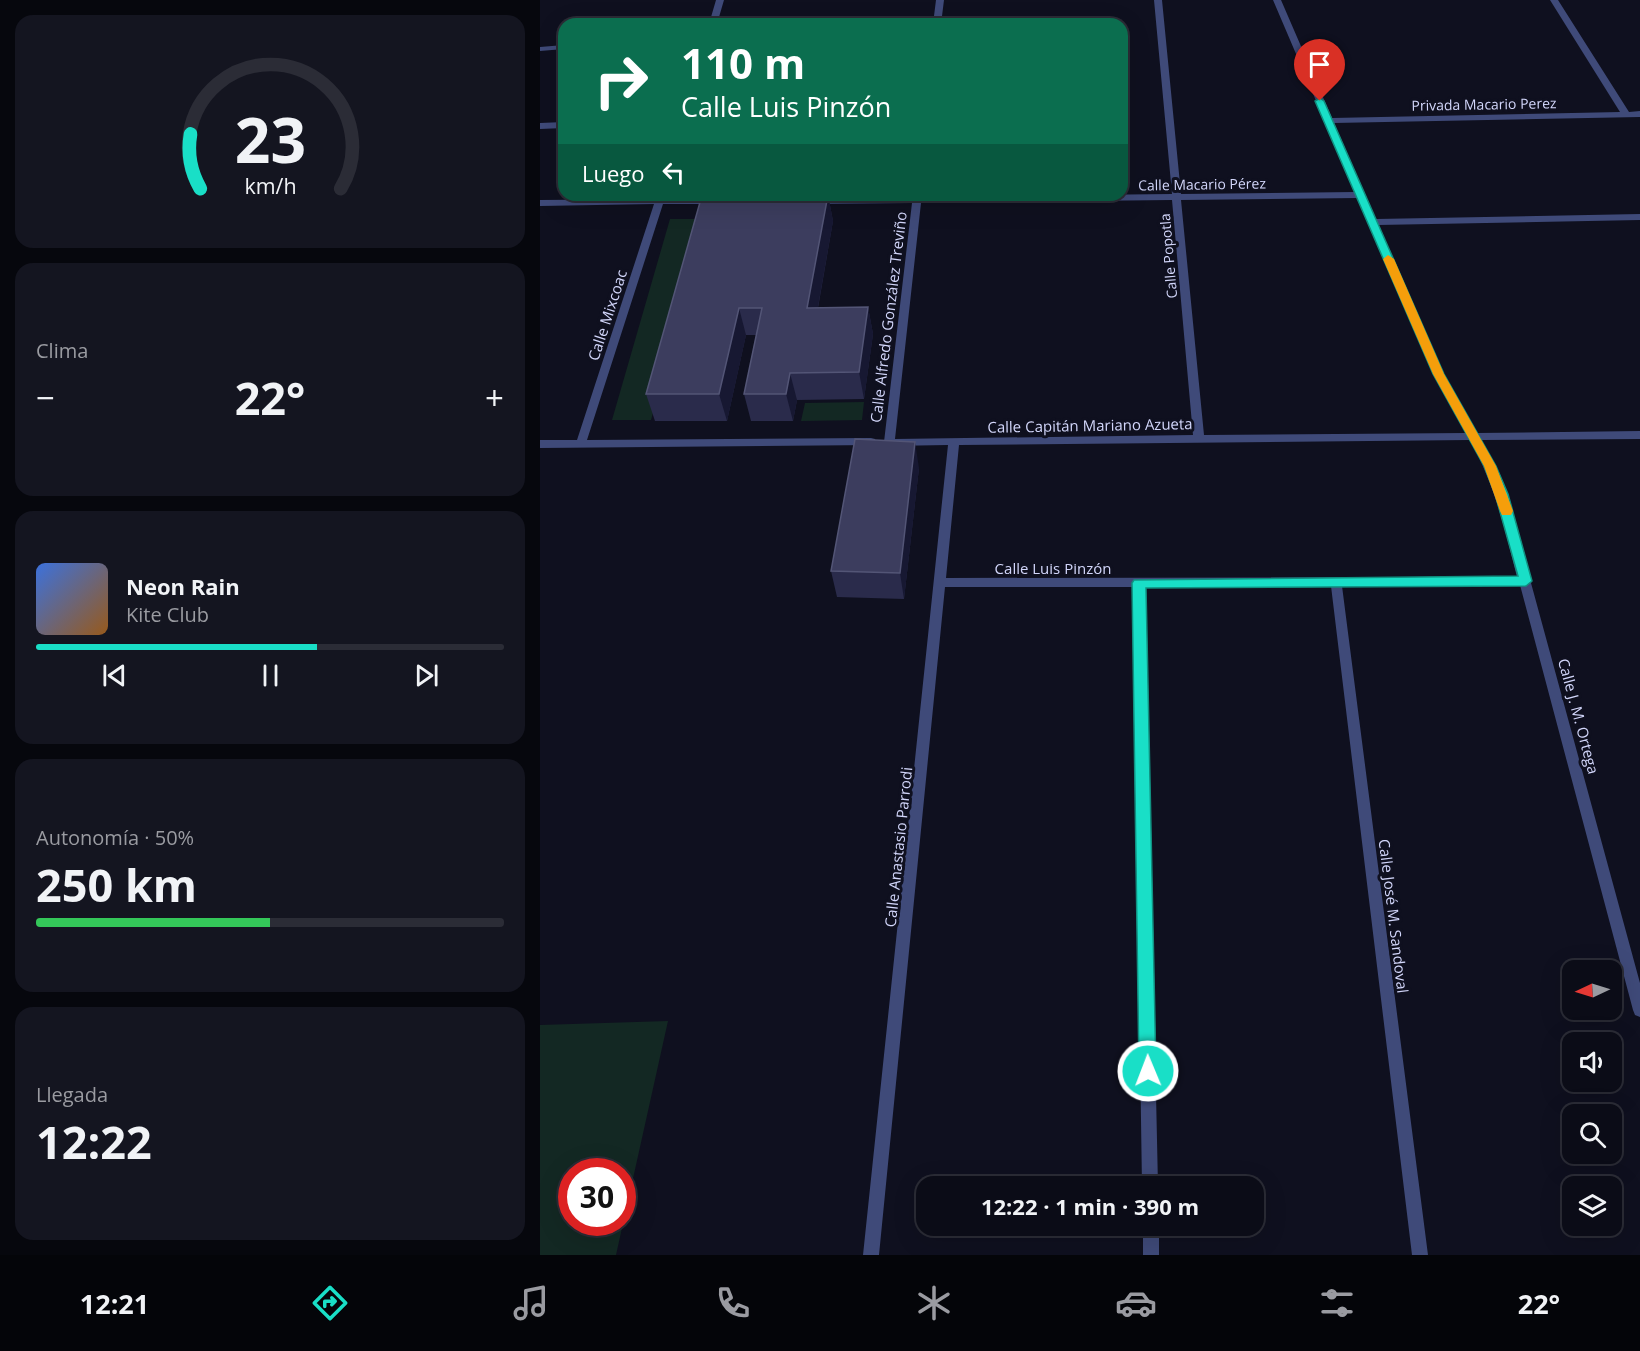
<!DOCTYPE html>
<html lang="es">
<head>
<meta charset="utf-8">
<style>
	body { margin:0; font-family:"Open Sans",sans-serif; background:#141520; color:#f1f3f6; height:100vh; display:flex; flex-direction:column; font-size:22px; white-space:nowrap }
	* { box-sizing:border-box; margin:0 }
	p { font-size:20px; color:#9a9ba1 }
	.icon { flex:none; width:33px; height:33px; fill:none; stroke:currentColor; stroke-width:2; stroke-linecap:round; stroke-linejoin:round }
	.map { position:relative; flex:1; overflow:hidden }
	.panel { display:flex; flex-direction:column; gap:15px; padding:15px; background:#06070d; width:540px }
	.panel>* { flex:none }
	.top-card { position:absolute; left:18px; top:18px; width:570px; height:183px; border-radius:18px; box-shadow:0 6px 24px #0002,0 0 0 2px #2b2c36; background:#0b6e4f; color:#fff; overflow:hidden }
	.needle { width:39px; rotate:266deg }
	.fabs { position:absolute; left:1022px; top:960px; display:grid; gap:12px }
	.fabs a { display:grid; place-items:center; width:60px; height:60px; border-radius:12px; background:#0b0c17; box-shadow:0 6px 24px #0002,0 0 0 2px #2b2c36; font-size:30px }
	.speed { position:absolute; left:18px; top:1158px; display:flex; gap:12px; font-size:30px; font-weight:700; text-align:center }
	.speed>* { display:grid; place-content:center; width:78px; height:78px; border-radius:50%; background:#0b0c17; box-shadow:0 6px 24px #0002,0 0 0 2px #2b2c36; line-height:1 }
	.speed .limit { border:9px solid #d22; background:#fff; color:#111 }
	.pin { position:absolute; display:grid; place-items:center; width:51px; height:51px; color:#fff; margin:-62px -26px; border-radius:50% 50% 50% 0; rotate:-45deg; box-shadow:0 0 6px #0007 }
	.pin .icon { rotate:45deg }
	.me { position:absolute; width:66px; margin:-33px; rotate:359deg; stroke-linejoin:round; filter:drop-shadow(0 0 4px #0008) }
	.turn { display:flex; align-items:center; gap:21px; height:126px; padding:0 24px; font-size:27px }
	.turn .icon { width:78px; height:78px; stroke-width:2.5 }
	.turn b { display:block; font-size:42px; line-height:51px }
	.then { display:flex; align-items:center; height:57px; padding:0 24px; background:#0003; gap:12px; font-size:22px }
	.big { font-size:45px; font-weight:700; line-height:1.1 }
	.panel .card { flex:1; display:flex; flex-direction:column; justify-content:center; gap:9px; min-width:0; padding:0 21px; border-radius:18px; background:#141520 }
	.panel .dial { align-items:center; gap:0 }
	.dial svg { height:156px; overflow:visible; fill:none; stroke:#2b2c36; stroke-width:7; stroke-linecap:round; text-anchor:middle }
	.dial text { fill:#f1f3f6; stroke:none }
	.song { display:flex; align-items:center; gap:18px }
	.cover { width:72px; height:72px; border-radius:9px; background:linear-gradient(135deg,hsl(220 70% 55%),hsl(30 70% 35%)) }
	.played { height:6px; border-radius:3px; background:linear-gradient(90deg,#19dfc7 60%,#2b2c36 60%) }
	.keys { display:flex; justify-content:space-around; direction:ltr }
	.heat { display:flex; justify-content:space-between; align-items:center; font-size:33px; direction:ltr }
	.charge { height:9px; border-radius:4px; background:linear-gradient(90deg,#34c759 50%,#2b2c36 0) }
	.trip { position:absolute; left:376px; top:1176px; width:348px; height:60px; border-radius:18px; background:#0b0c17; box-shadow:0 6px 24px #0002,0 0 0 2px #2b2c36; font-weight:700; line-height:60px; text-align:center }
	.tabs { display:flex; height:96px; justify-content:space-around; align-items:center; background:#040509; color:#9a9ba1 }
	.tabs .icon { width:42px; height:42px }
	.tabs .selected { color:#19dfc7 }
	.tabs b { font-size:27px; color:#f1f3f6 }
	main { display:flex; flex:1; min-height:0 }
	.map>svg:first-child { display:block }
	.green { fill:#132823; fill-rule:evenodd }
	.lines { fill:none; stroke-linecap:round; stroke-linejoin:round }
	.minor { fill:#3f4a79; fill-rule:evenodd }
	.wall { fill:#2a2b4b }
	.shaded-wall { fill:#171832 }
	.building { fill:#3c3d5e; stroke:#535576; stroke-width:1.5 }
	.route { fill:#19dfc7; stroke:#109181; stroke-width:1.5 }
	.slow { fill:#f59e0b }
	.labels { text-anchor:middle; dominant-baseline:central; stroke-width:6; stroke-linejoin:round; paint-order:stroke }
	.far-street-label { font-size:14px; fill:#d2d6fa; stroke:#0f101f }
	.street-label { font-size:15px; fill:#d2d6fa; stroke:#0f101f }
</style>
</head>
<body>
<main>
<section class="panel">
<div class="card dial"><svg viewBox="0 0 100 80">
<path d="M14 69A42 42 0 1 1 86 69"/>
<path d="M14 69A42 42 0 0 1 9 41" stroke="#19dfc7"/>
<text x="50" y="56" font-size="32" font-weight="700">23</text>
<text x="50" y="72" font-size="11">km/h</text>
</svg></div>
<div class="card"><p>Clima</p>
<div class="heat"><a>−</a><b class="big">22°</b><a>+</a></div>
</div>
<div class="card">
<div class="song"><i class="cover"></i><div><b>Neon Rain</b><p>Kite Club</p></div></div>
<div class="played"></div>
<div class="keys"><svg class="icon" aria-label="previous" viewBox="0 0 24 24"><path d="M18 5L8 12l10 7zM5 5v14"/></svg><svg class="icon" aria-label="pause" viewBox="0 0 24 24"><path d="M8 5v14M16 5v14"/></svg><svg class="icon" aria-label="next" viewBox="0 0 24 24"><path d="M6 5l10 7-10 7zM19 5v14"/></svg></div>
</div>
<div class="card"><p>Autonomía · 50%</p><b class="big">250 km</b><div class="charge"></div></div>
<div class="card"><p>Llegada</p><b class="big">12:22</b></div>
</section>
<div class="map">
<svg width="1100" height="1255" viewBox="0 0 1100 1255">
	<rect width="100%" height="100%" fill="#0f101f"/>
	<!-- green -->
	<path class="green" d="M130,219H166L111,420H72Z
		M324,402L322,420L261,421L265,403Z
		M128,1021L76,1255H0V1025ZM32,1172H82V1222H32Z"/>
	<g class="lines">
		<!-- minor -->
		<path class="minor" d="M176,0H184L177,24H169Z
			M396,0H404L401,24H393Z
			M614,0H622L641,194L815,192L733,0H741L792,118L1080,112L1010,0H1018L1089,112L1100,111V117L794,123L836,219L1100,214V220L838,225L903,374L937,433L1100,431V439L941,440L955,466L967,494L992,581L991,583L1100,983V1017L1095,1015L1093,1010L980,585L802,586L888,1255H872L791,586L605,587L618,1186H602L593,587H405L339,1255H323L408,445L349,446L344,442L372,203L272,204L267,201L272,198L372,197L373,195H381V197L632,194ZM818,198L893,374L926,433L664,435L641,200ZM632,200L653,435L355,439L381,203ZM930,440C954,483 965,529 977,577L406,578L419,445Z
			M24,45V49L0,51V47Z
			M24,122V128L0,129V123Z
			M117,195H125V199L174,198L179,201L174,204H123L47,440L331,438L335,439L336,442L335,445L0,448V440H37L114,204L0,206V200L116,199Z
			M603,1226H619V1255H603Z"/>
	</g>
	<!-- wall -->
	<path class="wall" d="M288,195L293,221L278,308L328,307L333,334L324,399L257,400L253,421H211L204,394L216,335H206L187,421H115L106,394Z
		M379,468L364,599L297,597L291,571Z"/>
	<!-- shaded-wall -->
	<path class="shaded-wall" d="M288,195L293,221L273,335L267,308Z
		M328,307L333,334L324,399L319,372Z
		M199,308L206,335L187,421L179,394Z
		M250,373L257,400L253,421L246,394Z
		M375,442L379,468L364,599L360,573Z"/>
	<!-- building -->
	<path class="building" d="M162,195H288L267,308L328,307L319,372L250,373L246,394H204L222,308H199L179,394H106Z
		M315,439L375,442L360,573L291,571Z"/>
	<!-- route -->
	<path class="route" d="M780,98L784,101L904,374L956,466L968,494L992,581L986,586L606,588L616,1071L614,1077L608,1079L602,1077L599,1071L592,583L594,580L978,576L955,494L944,466L893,374L775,101Z"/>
	<!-- slow -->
	<path class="slow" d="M848,255L854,259L904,374L956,466L973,511L971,515H962L960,511L944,466L893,374L843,259Z"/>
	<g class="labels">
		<!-- far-street labels -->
		<g class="far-street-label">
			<text transform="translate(944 104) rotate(-1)">Privada Macario Perez</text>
			<text transform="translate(662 184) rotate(-1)">Calle Macario Pérez</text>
			<text transform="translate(628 256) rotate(-95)">Calle Popotla</text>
		</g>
		<!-- street labels -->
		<g class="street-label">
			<text transform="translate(67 315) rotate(-72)">Calle Mixcoac</text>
			<text transform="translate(348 317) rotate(-83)">Calle Alfredo González Treviño</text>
			<text transform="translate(550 425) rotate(-1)">Calle Capitán Mariano Azueta</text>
			<text x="513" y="568">Calle Luis Pinzón</text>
			<text transform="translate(1039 716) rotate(75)">Calle J. M. Ortega</text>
			<text transform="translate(358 847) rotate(-84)">Calle Anastasio Parrodi</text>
			<text transform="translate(854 916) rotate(83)">Calle José M. Sandoval</text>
		</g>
	</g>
</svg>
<div class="fabs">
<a><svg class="needle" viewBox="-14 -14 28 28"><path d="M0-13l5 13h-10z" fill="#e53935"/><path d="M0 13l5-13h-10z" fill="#9a9ba1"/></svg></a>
<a><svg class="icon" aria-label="sound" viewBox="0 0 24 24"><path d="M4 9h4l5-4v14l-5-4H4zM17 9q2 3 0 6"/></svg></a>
<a><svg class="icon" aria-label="search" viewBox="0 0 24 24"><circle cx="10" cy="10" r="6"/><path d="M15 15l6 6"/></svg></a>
<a><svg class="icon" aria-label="layers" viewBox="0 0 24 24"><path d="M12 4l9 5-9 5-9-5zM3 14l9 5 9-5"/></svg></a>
</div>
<div class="speed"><div class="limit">30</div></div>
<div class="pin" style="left:780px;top:101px;background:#d93025"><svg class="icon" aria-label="arrive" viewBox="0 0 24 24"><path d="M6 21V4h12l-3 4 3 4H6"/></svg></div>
<svg class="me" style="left:608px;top:1071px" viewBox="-20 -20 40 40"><circle r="17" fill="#19dfc7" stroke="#fff" stroke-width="3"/><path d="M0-11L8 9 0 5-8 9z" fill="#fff"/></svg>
<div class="trip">12:22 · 1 min · 390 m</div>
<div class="top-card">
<div class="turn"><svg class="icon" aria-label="right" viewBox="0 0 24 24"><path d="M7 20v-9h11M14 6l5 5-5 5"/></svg><div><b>110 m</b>Calle Luis Pinzón</div></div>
<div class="then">Luego<svg class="icon" aria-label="left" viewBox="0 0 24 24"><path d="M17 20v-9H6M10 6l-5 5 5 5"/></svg></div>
</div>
</div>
</main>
<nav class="tabs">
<b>12:21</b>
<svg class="icon selected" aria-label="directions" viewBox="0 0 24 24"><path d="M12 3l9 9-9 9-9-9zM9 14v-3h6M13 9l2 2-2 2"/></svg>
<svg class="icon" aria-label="music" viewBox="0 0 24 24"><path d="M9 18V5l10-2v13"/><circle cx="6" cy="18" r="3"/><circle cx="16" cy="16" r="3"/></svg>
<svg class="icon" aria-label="phone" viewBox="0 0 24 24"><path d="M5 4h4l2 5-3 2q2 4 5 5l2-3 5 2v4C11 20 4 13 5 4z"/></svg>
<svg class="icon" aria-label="climate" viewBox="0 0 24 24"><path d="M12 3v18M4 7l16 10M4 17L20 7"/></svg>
<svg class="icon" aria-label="car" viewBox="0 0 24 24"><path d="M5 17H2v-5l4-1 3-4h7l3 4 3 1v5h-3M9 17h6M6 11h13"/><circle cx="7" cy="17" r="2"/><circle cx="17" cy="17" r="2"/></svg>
<svg class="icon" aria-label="filters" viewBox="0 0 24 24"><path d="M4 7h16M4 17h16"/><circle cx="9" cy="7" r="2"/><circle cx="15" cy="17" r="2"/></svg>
<b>22°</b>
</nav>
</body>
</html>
